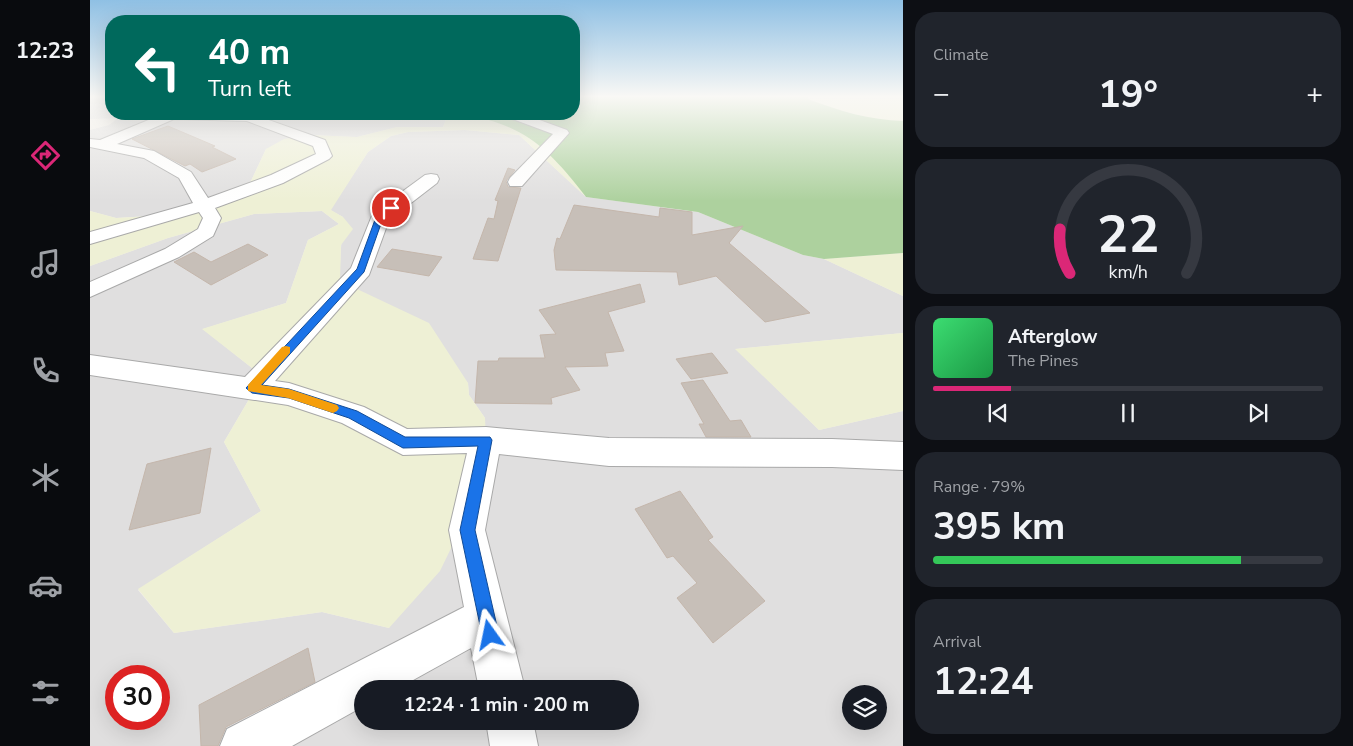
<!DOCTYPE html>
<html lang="en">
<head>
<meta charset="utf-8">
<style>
	body { margin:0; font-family:"Nunito Sans",sans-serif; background:#20242c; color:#f1f3f6; height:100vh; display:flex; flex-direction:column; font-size:19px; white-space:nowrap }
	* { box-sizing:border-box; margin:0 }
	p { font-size:16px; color:#9ea1a6 }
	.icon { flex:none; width:28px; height:28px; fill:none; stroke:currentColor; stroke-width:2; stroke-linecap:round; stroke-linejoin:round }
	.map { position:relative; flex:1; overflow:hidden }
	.side { display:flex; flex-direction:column; gap:12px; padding:12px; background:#0d0f14; width:450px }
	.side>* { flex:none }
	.banner { position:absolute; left:15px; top:15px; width:475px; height:105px; border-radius:20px; box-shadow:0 5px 20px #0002; background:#00695c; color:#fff; overflow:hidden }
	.tools { position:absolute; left:752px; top:685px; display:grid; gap:10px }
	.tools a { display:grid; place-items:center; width:45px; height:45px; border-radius:50%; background:#171b24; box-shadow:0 5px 20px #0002; font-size:25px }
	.speed { position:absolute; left:15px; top:665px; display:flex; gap:10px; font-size:25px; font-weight:700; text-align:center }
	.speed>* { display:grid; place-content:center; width:65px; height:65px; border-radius:50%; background:#171b24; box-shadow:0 5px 20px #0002; line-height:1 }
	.speed .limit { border:8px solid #d22; background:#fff; color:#111 }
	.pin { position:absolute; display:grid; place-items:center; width:42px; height:42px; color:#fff; margin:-21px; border:2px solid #fff; border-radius:50%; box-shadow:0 1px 5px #0007 }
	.me { position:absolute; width:55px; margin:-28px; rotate:348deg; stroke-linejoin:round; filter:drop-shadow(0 0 4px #0008) }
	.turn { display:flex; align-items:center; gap:18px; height:105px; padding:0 20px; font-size:22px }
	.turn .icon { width:65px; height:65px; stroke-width:2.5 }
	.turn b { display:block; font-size:35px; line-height:42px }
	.big { font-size:38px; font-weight:700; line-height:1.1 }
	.side .tile { flex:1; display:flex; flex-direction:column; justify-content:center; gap:8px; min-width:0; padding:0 18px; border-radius:20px; background:#20242c }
	.side .dial { align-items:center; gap:0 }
	.dial svg { height:130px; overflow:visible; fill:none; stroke:#363941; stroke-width:7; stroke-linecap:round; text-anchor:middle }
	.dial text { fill:#f1f3f6; stroke:none }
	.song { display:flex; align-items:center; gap:15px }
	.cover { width:60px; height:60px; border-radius:8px; background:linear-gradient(135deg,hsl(140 70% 55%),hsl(140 70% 35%)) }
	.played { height:5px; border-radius:2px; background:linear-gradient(90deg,#db2777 20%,#363941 20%) }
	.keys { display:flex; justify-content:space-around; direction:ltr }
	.heat { display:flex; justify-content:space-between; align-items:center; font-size:28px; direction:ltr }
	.charge { height:8px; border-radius:4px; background:linear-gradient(90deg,#34c759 79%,#363941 0) }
	.trip { position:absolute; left:264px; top:680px; width:285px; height:50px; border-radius:25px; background:#171b24; box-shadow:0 5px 20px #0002; font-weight:700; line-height:50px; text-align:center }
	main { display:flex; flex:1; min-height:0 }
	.menu { display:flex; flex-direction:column; width:90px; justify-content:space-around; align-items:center; background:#090b0e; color:#9ea1a6 }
	.menu .icon { width:35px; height:35px }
	.menu .on { color:#db2777 }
	.menu b { font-size:22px; color:#f1f3f6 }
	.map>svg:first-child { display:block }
	.residential { fill:#e0dfdf; fill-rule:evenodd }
	.farmland { fill:#eef0d5 }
	.forest { fill:#add19e }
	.building { fill:#c7bfb8; stroke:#c4b6ab }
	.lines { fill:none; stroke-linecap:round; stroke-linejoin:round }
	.street-casing { stroke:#a9a9a9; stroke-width:2 }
	.street { fill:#fff; fill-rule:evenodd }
	.route { fill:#1a73e8; stroke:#114b97 }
	.slow { fill:#f59e0b }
</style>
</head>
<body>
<main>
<nav class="menu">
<b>12:23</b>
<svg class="icon on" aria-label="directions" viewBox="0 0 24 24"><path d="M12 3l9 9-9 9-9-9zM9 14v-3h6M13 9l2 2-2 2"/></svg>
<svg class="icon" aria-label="music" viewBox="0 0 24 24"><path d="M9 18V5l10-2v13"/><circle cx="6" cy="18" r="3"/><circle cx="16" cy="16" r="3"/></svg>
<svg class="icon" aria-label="phone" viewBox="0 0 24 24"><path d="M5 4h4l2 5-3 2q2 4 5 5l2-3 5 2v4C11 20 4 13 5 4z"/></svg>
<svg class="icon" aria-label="climate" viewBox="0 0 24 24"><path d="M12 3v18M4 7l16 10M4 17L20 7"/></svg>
<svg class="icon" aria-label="car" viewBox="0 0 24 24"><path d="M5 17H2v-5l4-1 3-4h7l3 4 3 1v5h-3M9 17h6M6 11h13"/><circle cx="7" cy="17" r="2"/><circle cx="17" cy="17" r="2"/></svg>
<svg class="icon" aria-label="filters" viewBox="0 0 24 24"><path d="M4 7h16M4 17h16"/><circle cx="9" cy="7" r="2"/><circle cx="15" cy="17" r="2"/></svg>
</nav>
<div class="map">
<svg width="813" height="746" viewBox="0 0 813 746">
	<rect width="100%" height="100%" fill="#f2efe9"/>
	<!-- residential -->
	<path class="residential" d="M0,97H21V114H358L353,127H308L267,137L220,135L176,149L161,181L144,194L61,216L26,218L0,211V130L19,125L28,118L0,119Z
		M375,130L429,135L496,197L608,212L713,255L734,259L813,296V333L646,349L729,430L813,411V746H0V266L78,238L164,214L232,211L249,224L218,240L196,303L113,329L162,368L158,401L134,442L171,511L48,590L84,633L232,612L299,628L395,418L379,395L378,383L249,281L253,217L240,210L278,152L301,136L318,132ZM26,676H69V719H26ZM272,689H540V721H272ZM761,694H789V721H761Z"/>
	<!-- farmland -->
	<path class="farmland" d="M718,97H813V121L788,120L741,108L718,99Z
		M358,114L395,117L431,131L469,162L496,197L429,135L375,130L318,132L301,136L278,152L241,210L253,217L263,229L251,245L250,281L339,323L378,383L379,395L395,418L396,440L380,509L350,571L299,628L232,612L84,633L48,589L171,511L134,442L158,401L162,368L112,329L196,303L218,240L249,224L232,211L164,214L78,238L0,266V211L26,218L61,216L144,194L161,181L176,149L194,139L220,135L267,137L307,127H353Z
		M813,253V296L734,259Z
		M813,333V411L729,430L645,349Z"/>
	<!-- forest -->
	<path class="forest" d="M484,97H718V99C749,111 780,120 813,121V253L734,259L713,255L608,212L496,197C458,148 434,124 371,114H484Z"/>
	<!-- building -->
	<path class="building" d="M78,126L125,146L122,147L146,159L112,172L100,164L95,166L42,139Z
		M418,168L425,170L416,181L418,187L431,188L408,261L383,259L398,218L404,219L408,201L405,200Z
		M484,205L569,217L570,208L602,212V235L653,226L639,243L720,313L675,322L626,276L589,285L587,272L466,270L464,250L467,238L470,239Z
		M158,244L178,255L121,285L84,262L104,252L121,262Z
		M302,249L352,257L339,276L287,267Z
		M550,284L555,302L518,312L534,351L515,353L518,366L475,367L490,390L461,398L462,404L385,403L388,361H408L409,358H455L450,335L466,334L449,310Z
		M622,353L638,373L601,379L586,359Z
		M613,380L640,421L651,420L661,437H616L609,424H614L591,383Z
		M121,448L110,513L39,530L57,464Z
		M590,491L623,537L618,540L675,601L623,643L587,598L607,583L583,556L577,558L545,509Z
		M218,648L225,682L136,727L128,746H111L109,705Z"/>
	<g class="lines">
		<defs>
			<path id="street" d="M73,114H162L235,140L242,156L239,159L193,183L125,208L131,218L123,236L89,257L0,297V282L75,249L108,229L113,218L109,212L0,244V232L103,203L89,178L54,158L0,147V139L10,140ZM84,119L157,121L223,146L226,154L181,175L118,198L101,172L64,151L27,144Z
				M416,114H433L477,130L479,133L432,186H420L418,182L420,178L463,134L417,117Z
				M341,174L347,175L349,179L347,183L299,220L279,275L185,381L199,383L274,407L317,429L396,427L519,438L742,439L813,442V470L742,467L519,466L409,454L395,530L435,689H389L381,648L307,689H272V707L202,746H130L137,729L374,607L359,530L377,453L313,455L252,423L198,405L0,375V355L155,377L261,268L283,213L335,175Z
				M396,721H443L448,746H400Z"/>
		</defs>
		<!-- street casing -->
		<use href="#street" class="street-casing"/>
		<!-- street -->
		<use href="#street" class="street"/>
	</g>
	<!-- sky -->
	<linearGradient id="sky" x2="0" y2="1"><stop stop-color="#8fc0e4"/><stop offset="0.48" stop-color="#f9f8f5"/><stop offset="1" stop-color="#f9f8f5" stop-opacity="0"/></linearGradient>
	<rect width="813" height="201" fill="url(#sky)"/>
	<!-- route -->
	<path class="route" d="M298,207L305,208L293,218L274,272L172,385L199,389L267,411L315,437H400L402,440L385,530L409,635L406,641L400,644L394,641L392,635L370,530L388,446L313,448L259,418L199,398L162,393L156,388L267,269L286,217Z"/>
	<!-- slow -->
	<path class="slow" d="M196,346L200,347V353L171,385L199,389L247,405L249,408L247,411L243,413L198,398L158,391V385L192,347Z"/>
</svg>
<div class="tools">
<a><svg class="icon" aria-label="layers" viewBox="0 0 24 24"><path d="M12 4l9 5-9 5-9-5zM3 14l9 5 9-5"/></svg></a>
</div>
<div class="speed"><div class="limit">30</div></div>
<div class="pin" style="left:301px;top:208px;background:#d93025"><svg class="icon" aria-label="arrive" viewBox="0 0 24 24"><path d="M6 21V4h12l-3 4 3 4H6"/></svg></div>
<svg class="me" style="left:400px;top:635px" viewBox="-20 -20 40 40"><path d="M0-17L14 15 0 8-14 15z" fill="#1a73e8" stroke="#fff" stroke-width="4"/></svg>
<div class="trip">12:24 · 1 min · 200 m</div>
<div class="banner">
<div class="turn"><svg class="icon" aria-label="left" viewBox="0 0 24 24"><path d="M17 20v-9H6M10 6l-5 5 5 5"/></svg><div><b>40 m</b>Turn left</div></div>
</div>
</div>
<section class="side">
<div class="tile"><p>Climate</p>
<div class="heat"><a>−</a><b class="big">19°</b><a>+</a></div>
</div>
<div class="tile dial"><svg viewBox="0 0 100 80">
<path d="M14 69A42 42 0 1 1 86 69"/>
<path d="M14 69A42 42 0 0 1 8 42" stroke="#db2777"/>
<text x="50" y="56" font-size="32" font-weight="700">22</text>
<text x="50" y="72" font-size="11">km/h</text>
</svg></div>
<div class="tile">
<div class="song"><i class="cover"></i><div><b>Afterglow</b><p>The Pines</p></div></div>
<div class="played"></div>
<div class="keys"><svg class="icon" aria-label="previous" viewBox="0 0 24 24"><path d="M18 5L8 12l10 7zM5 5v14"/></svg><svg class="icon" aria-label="pause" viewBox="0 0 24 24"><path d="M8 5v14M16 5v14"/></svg><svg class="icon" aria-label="next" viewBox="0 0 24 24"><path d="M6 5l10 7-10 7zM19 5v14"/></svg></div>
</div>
<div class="tile"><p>Range · 79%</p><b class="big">395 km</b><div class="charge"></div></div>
<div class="tile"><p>Arrival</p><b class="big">12:24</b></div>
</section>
</main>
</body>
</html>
